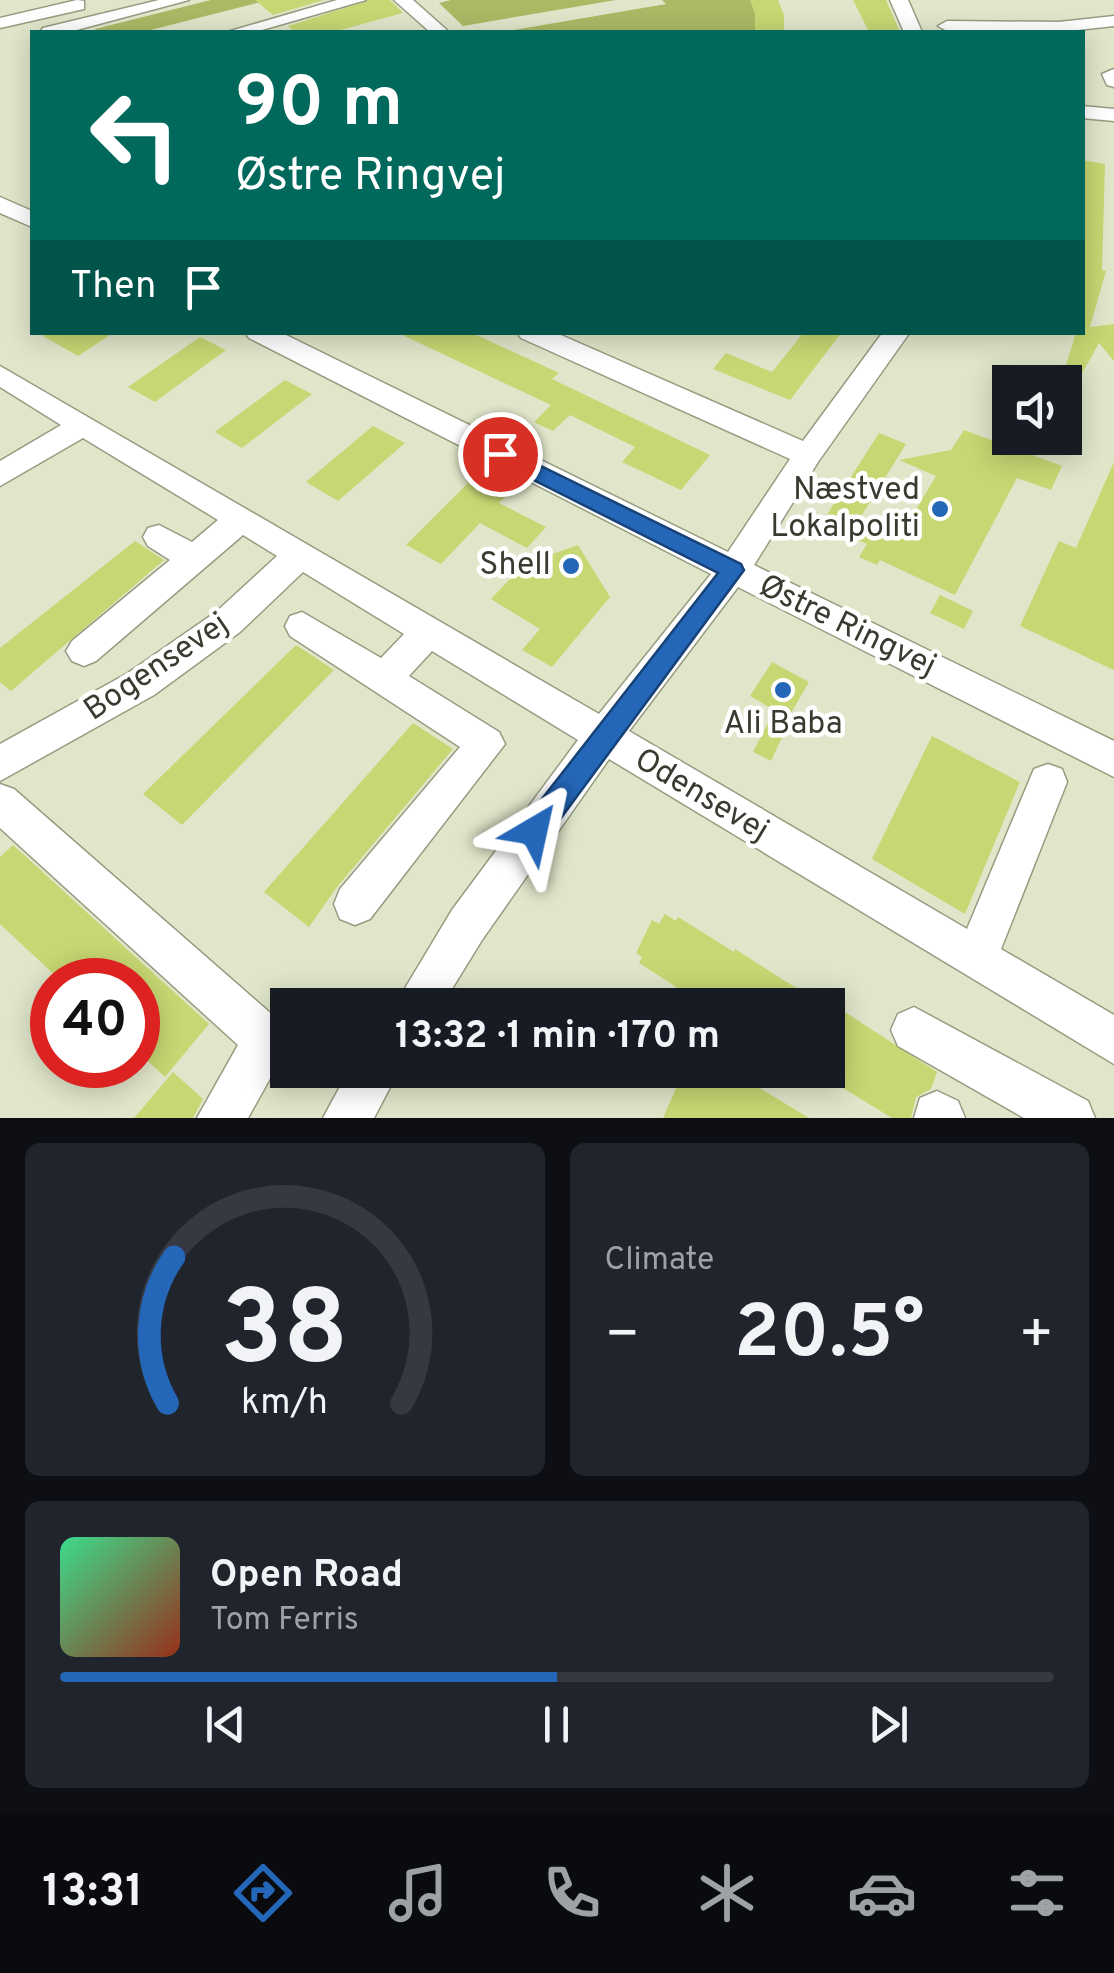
<!DOCTYPE html>
<html lang="en">
<head>
<meta charset="utf-8">
<style>
	body { margin:0; font-family:Overpass,sans-serif; background:#20242c; color:#f1f3f6; height:100vh; display:flex; flex-direction:column; font-size:38px; white-space:nowrap }
	* { box-sizing:border-box; margin:0 }
	p { font-size:32px; color:#9ea1a6 }
	.icon { flex:none; width:55px; height:55px; fill:none; stroke:currentColor; stroke-width:2; stroke-linecap:round; stroke-linejoin:round }
	.map { position:relative; height:1118px; overflow:hidden }
	.panel { display:flex; flex-direction:column; gap:25px; padding:25px; background:#0d0f14; flex:1 }
	.panel>* { flex:none }
	.top-card { position:absolute; left:30px; top:30px; width:1055px; height:305px; border-radius:0px; box-shadow:0 5px 25px #0003; background:#00695c; color:#fff; overflow:hidden }
	.fabs { position:absolute; left:992px; top:365px; display:grid; gap:20px }
	.fabs a { display:grid; place-items:center; width:90px; height:90px; border-radius:0px; background:#171b24; box-shadow:0 5px 25px #0003; font-size:50px }
	.speed { position:absolute; left:30px; top:958px; display:flex; gap:20px; font-size:50px; font-weight:700; text-align:center }
	.speed>* { display:grid; place-content:center; width:130px; height:130px; border-radius:50%; background:#171b24; box-shadow:0 5px 25px #0003; line-height:1 }
	.speed .limit { border:15px solid #d22; background:#fff; color:#111 }
	.pin { position:absolute; display:grid; place-items:center; width:85px; height:85px; color:#fff; margin:-42px; border:5px solid #fff; border-radius:50%; box-shadow:0 2px 10px #0007 }
	.me { position:absolute; width:110px; margin:-55px; rotate:36deg; stroke-linejoin:round; filter:drop-shadow(0 0 8px #0008) }
	.turn { display:flex; align-items:center; gap:35px; height:210px; padding:0 40px; font-size:45px }
	.turn .icon { width:130px; height:130px; stroke-width:2.5 }
	.turn b { display:block; font-size:70px; line-height:85px }
	.then { display:flex; align-items:center; height:95px; padding:0 40px; background:#0003; gap:20px; font-size:38px }
	.big { font-size:75px; font-weight:700; line-height:1.1 }
	.panel .widget { flex:1; display:flex; flex-direction:column; justify-content:center; gap:15px; min-width:0; padding:0 35px; border-radius:15px; background:#20242c }
	.panel .dial { align-items:center; gap:0 }
	.dial svg { height:260px; overflow:visible; fill:none; stroke:#363941; stroke-width:7; stroke-linecap:round; text-anchor:middle }
	.dial text { fill:#f1f3f6; stroke:none }
	.song { display:flex; align-items:center; gap:30px }
	.cover { width:120px; height:120px; border-radius:15px; background:linear-gradient(135deg,hsl(150 70% 55%),hsl(10 70% 35%)) }
	.played { height:10px; border-radius:5px; background:linear-gradient(90deg,#2466b7 50%,#363941 50%) }
	.keys { display:flex; justify-content:space-around; direction:ltr }
	.heat { display:flex; justify-content:space-between; align-items:center; font-size:55px; direction:ltr }
	.panel .tiles { flex:1; display:grid; gap:25px; grid-template-columns:1fr 1fr }
	.widget:last-child { grid-column:span 2 }
	.trip { position:absolute; left:270px; top:988px; width:575px; height:100px; border-radius:0px; background:#171b24; box-shadow:0 5px 25px #0003; font-weight:700; line-height:100px; text-align:center }
	.tabs { display:flex; height:160px; justify-content:space-around; align-items:center; background:#090b0e; color:#9ea1a6 }
	.tabs .icon { width:70px; height:70px }
	.tabs .on { color:#2466b7 }
	.tabs b { font-size:45px; color:#f1f3f6 }
	.map>svg:first-child { display:block }
	.green { fill:#abb965 }
	.building { fill:#c7d773 }
	.lines { fill:none; stroke-linecap:round; stroke-linejoin:round }
	.minor-casing { stroke:#979c81; stroke-width:3 }
	.minor { fill:#fff; fill-rule:evenodd }
	.route { fill:#2466b7; stroke:#174277; stroke-width:2.5 }
	.poi-dot { fill:#2466b7; stroke:#fff; stroke-width:4 }
	.labels { text-anchor:middle; dominant-baseline:central; stroke-width:9; stroke-linejoin:round; paint-order:stroke }
	.poi-label { font-size:32px; fill:#383b2f; stroke:#fff; text-anchor:end }
	.street-label { font-size:32px; fill:#383b2f; stroke:#fff }
</style>
</head>
<body>
<div class="map">
<svg width="1114" height="1118" viewBox="0 0 1114 1118">
	<rect width="100%" height="100%" fill="#e0e6ca"/>
	<!-- green -->
	<path class="green" d="M211,0H269L143,32H98L95,29Z
		M451,0H616L463,26L439,3Z
		M662,0H751L756,14H784V25L756,23L755,32H502L666,4Z"/>
	<!-- building -->
	<path class="building" d="M255,0H324L273,15Z
		M370,0H390L403,13L333,32H295L288,26Z
		M750,0H778L784,15V32H755V14Z
		M853,0H886L900,32H869Z
		M1082,160L1105,164L1102,270L1106,271L1090,327L1114,324V361L1099,343L1065,404V382H1061L1076,332H1082Z
		M36,332H115L78,356Z
		M396,332H470L559,373L552,379L710,455L681,490L622,462L635,447L570,415L553,431L534,422L551,405Z
		M804,332H842L790,400L713,369L726,353L772,372Z
		M200,337L226,350L155,402L128,387Z
		M285,380L312,394L242,448L215,432Z
		M373,426L405,443L338,501L306,482Z
		M964,430L1062,466L1051,490L1017,478L955,595L880,560L877,565L859,557L867,544L821,524L879,433L906,444L860,518L900,536L936,476L899,460L951,450Z
		M1114,462V670L1020,626L1059,541L1076,548Z
		M475,476L509,493L499,503L546,527L527,548L480,523L441,564L406,545Z
		M135,541L164,560L11,691L0,682V648Z
		M578,545L610,597L552,667L522,650L540,629L491,599L524,564Z
		M940,595L973,611L964,629L930,613Z
		M296,645L334,670L182,825L143,794Z
		M772,662L809,682L788,718L750,696Z
		M413,723L453,749L337,887L309,927L264,892Z
		M768,723L785,731L771,761L753,752Z
		M932,736L1020,782L965,914L872,859Z
		M13,845L209,1024L165,1077L138,1052V980H60L0,924V857Z
		M665,914L676,921L678,917L734,952L735,949L823,1005H704L639,963L642,957L636,953L652,920L659,924Z
		M828,1001L937,1072L931,1089L916,1097L911,1118H892L828,1079Z
		M684,1070H730L809,1118H663Z
		M173,1072L203,1099L193,1118H134Z"/>
	<g class="lines">
		<defs>
			<path id="minor" d="M77,0L84,1V9L0,28V18Z
				M159,0H189L69,32H40L43,28Z
				M337,0H366L255,32H227Z
				M394,0H413L449,32H430Z
				M890,0H908L922,32H904Z
				M1114,16V26L1059,32L947,31L938,26L947,21L1059,22Z
				M1114,69V87L1107,85L1102,74Z
				M1082,106L1114,109V121L1082,118Z
				M0,197L32,211V227L0,213Z
				M245,332H280L728,552L790,459L521,338L517,332H554L803,441L883,332H910L818,462L754,565L1114,741V777L738,587L629,731L967,929L1034,769L1048,764L1062,769L1067,782L1001,949L1114,1015V1064L609,759L482,940L442,1005H395L452,910L578,740L432,651L409,676L499,732L505,744L370,919L355,925L340,919L334,904L340,889L460,747L290,636L285,626L290,616L302,612L381,658L404,634L303,572L240,632L154,695L0,781V744L128,673L216,612L277,556L243,535L96,661L84,666L72,661L66,651L72,641L170,560L148,546L143,537L148,528L159,525L192,542L218,520L83,438L0,486V461L61,425L0,387V366L599,714L711,574L249,338Z
				M0,784L14,789L283,1024L288,1046L248,1118H197L238,1045L0,828Z
				M914,1007L1088,1101L1095,1118H1024L898,1046L891,1030L898,1014Z
				M349,1070H399L374,1118H323Z
				M937,1091L958,1101L965,1118H914L920,1098Z"/>
		</defs>
		<!-- minor casing -->
		<use href="#minor" class="minor-casing"/>
		<!-- minor -->
		<use href="#minor" class="minor"/>
	</g>
	<!-- route -->
	<path class="route" d="M500,446L741,564L744,570L544,841L534,845L524,841L520,831L524,822L718,573L492,459L489,454L492,448Z"/>
	<!-- markers -->
	<g class="poi-dot">
		<circle cx="940" cy="509" r="10"/>
		<circle cx="571" cy="566" r="10"/>
		<circle cx="783" cy="690" r="10"/>
	</g>
	<g class="labels">
		<!-- poi labels -->
		<g class="poi-label">
			<text x="920" y="491">Næstved<tspan x="920" dy="37">Lokalpoliti</tspan></text>
			<text x="551" y="566">Shell</text>
			<text x="783" y="725" text-anchor="middle">Ali Baba</text>
		</g>
		<!-- street labels -->
		<g class="street-label">
			<text transform="translate(847 627) rotate(26)">Østre Ringvej</text>
			<text transform="translate(157 668) rotate(-34)">Bogensevej</text>
			<text transform="translate(701 796) rotate(31)">Odensevej</text>
		</g>
	</g>
</svg>
<div class="fabs">
<a><svg class="icon" aria-label="sound" viewBox="0 0 24 24"><path d="M4 9h4l5-4v14l-5-4H4zM17 9q2 3 0 6"/></svg></a>
</div>
<div class="speed"><div class="limit">40</div></div>
<div class="pin" style="left:500px;top:454px;background:#d93025"><svg class="icon" aria-label="arrive" viewBox="0 0 24 24"><path d="M6 21V4h12l-3 4 3 4H6"/></svg></div>
<svg class="me" style="left:534px;top:831px" viewBox="-20 -20 40 40"><path d="M0-17L14 15 0 8-14 15z" fill="#2466b7" stroke="#fff" stroke-width="4"/></svg>
<div class="trip">13:32 · 1 min · 170 m</div>
<div class="top-card">
<div class="turn"><svg class="icon" aria-label="left" viewBox="0 0 24 24"><path d="M17 20v-9H6M10 6l-5 5 5 5"/></svg><div><b>90 m</b>Østre Ringvej</div></div>
<div class="then">Then<svg class="icon" aria-label="arrive" viewBox="0 0 24 24"><path d="M6 21V4h12l-3 4 3 4H6"/></svg></div>
</div>
</div>
<section class="panel">
<div class="tiles">
<div class="widget dial"><svg viewBox="0 0 100 80">
<path d="M14 69A42 42 0 1 1 86 69"/>
<path d="M14 69A42 42 0 0 1 16 24" stroke="#2466b7"/>
<text x="50" y="56" font-size="32" font-weight="700">38</text>
<text x="50" y="72" font-size="11">km/h</text>
</svg></div>
<div class="widget"><p>Climate</p>
<div class="heat"><a>−</a><b class="big">20.5°</b><a>+</a></div>
</div>
<div class="widget">
<div class="song"><i class="cover"></i><div><b>Open Road</b><p>Tom Ferris</p></div></div>
<div class="played"></div>
<div class="keys"><svg class="icon" aria-label="previous" viewBox="0 0 24 24"><path d="M18 5L8 12l10 7zM5 5v14"/></svg><svg class="icon" aria-label="pause" viewBox="0 0 24 24"><path d="M8 5v14M16 5v14"/></svg><svg class="icon" aria-label="next" viewBox="0 0 24 24"><path d="M6 5l10 7-10 7zM19 5v14"/></svg></div>
</div>
</div>
</section>
<nav class="tabs">
<b>13:31</b>
<svg class="icon on" aria-label="directions" viewBox="0 0 24 24"><path d="M12 3l9 9-9 9-9-9zM9 14v-3h6M13 9l2 2-2 2"/></svg>
<svg class="icon" aria-label="music" viewBox="0 0 24 24"><path d="M9 18V5l10-2v13"/><circle cx="6" cy="18" r="3"/><circle cx="16" cy="16" r="3"/></svg>
<svg class="icon" aria-label="phone" viewBox="0 0 24 24"><path d="M5 4h4l2 5-3 2q2 4 5 5l2-3 5 2v4C11 20 4 13 5 4z"/></svg>
<svg class="icon" aria-label="climate" viewBox="0 0 24 24"><path d="M12 3v18M4 7l16 10M4 17L20 7"/></svg>
<svg class="icon" aria-label="car" viewBox="0 0 24 24"><path d="M5 17H2v-5l4-1 3-4h7l3 4 3 1v5h-3M9 17h6M6 11h13"/><circle cx="7" cy="17" r="2"/><circle cx="17" cy="17" r="2"/></svg>
<svg class="icon" aria-label="filters" viewBox="0 0 24 24"><path d="M4 7h16M4 17h16"/><circle cx="9" cy="7" r="2"/><circle cx="15" cy="17" r="2"/></svg>
</nav>
</body>
</html>
